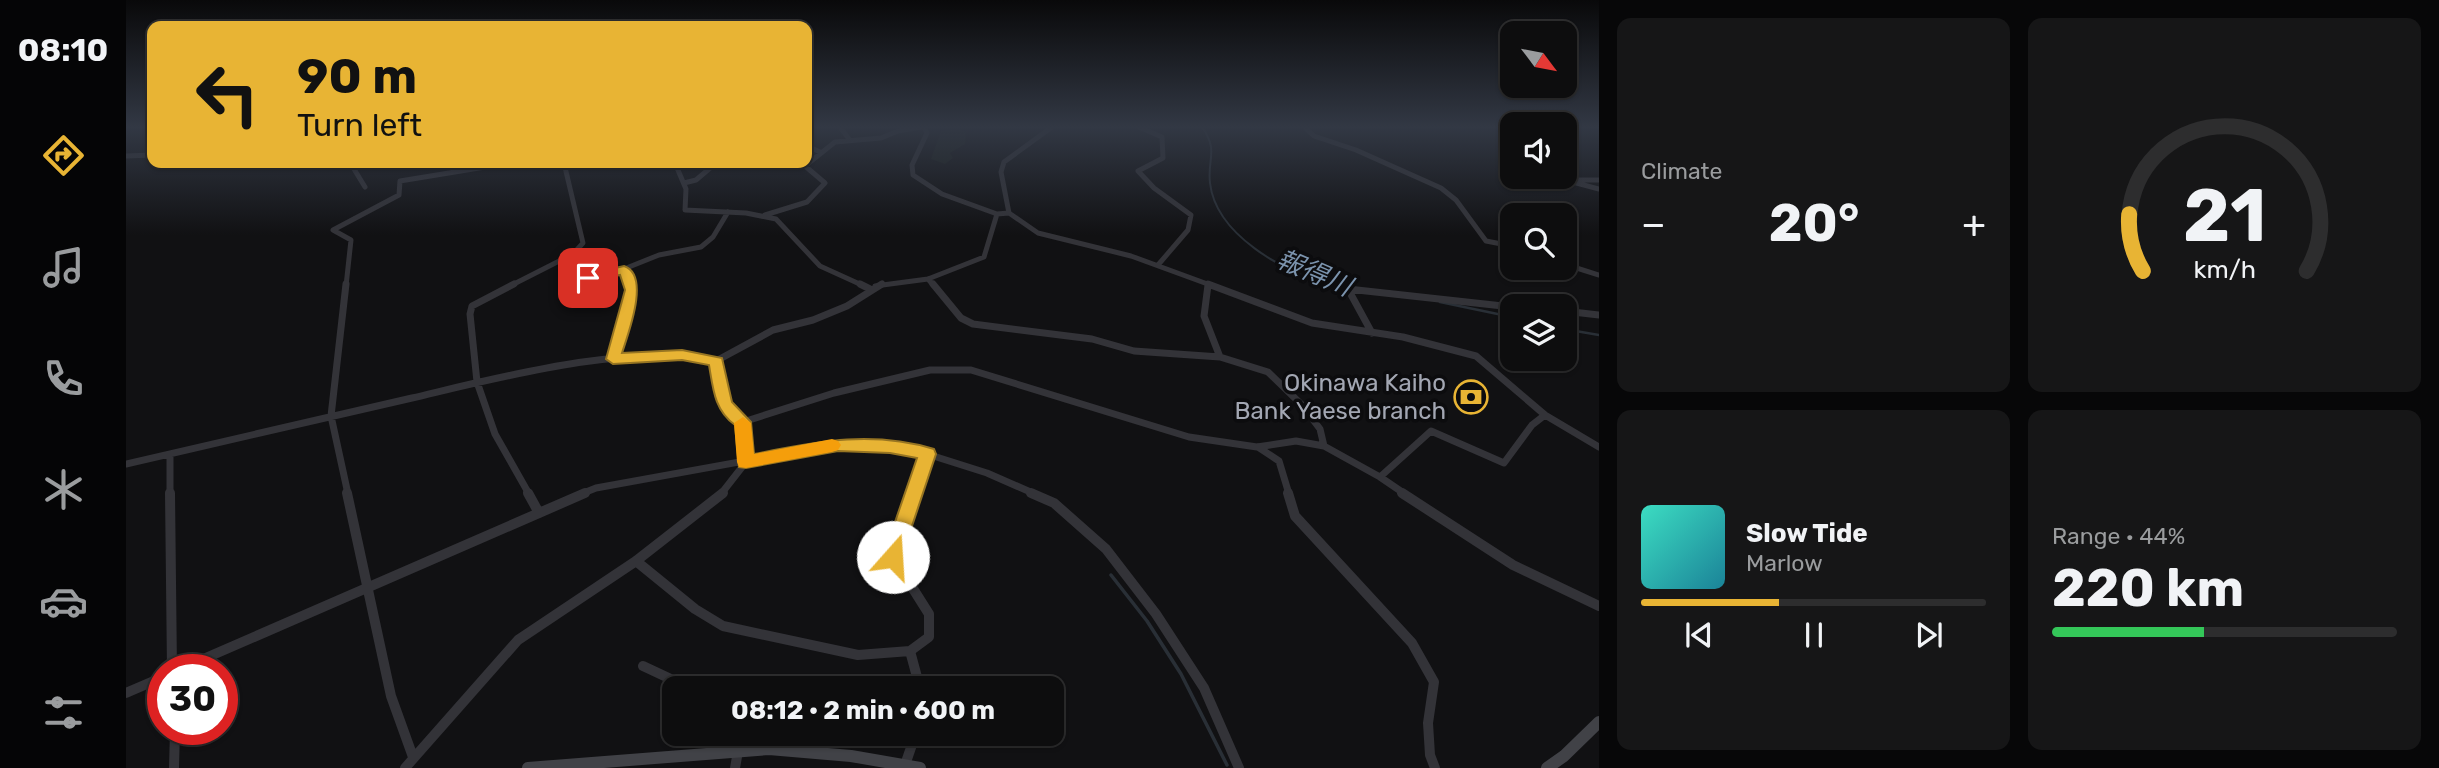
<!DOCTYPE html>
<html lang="en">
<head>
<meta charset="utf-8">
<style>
	body { margin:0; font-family:Rubik,"Noto Sans JP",sans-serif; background:#161617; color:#f1f3f6; height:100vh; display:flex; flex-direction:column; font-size:26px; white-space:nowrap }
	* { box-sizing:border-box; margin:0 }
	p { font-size:23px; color:#9a9c9e }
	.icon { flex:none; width:38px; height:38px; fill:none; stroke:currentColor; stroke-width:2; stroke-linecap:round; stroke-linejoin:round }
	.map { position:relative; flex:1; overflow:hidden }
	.panel { display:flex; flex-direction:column; gap:18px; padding:18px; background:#070708; width:840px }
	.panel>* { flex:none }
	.banner { position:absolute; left:21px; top:21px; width:665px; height:147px; border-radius:14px; box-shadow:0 2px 5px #0004,0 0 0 2px #2d2d2e; background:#e8b434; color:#111; overflow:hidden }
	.needle { width:46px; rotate:122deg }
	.tools { position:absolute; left:1374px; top:21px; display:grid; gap:14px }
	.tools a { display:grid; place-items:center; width:77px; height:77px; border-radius:14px; background:#0d0d0e; box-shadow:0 2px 5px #0004,0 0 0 2px #2d2d2e; font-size:35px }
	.speed { position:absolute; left:21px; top:654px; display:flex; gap:14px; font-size:35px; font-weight:700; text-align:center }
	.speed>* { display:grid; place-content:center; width:91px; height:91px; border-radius:50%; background:#0d0d0e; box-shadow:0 2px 5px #0004,0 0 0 2px #2d2d2e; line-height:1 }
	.speed .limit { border:10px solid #d22; background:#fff; color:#111 }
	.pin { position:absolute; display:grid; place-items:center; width:60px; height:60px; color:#fff; margin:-30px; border-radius:14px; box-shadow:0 4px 10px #0006 }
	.me { position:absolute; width:77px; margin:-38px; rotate:19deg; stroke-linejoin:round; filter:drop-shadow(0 0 5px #0008) }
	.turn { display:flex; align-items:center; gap:24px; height:147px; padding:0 35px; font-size:32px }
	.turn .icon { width:91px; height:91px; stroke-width:2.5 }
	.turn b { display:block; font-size:49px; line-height:60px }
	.big { font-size:52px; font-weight:700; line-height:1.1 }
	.panel .tile { flex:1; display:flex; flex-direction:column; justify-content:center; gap:10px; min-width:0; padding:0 24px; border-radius:14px; background:#161617 }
	.panel .dial { align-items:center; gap:0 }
	.dial svg { height:182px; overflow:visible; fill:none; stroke:#2d2d2e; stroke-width:7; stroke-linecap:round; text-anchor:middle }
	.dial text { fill:#f1f3f6; stroke:none }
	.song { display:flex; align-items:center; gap:21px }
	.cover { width:84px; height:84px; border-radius:10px; background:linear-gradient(135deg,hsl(170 70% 55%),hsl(190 70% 35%)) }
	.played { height:7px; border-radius:4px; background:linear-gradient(90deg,#e8b434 40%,#2d2d2e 40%) }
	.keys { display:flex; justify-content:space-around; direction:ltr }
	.heat { display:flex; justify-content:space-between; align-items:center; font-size:38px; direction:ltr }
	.charge { height:10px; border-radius:5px; background:linear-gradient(90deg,#34c759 44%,#2d2d2e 0) }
	.panel .tiles { flex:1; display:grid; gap:18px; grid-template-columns:repeat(2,1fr) }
	.trip { position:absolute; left:536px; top:676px; width:402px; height:70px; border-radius:14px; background:#0d0d0e; box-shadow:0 2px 5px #0004,0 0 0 2px #2d2d2e; font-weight:700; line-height:70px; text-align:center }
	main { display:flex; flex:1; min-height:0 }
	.tabs { display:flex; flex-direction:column; width:126px; justify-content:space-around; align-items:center; background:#050506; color:#9a9c9e }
	.tabs .icon { width:49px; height:49px }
	.tabs .active { color:#e8b434 }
	.tabs b { font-size:32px; color:#f1f3f6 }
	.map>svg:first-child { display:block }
	.green { fill:#181d19 }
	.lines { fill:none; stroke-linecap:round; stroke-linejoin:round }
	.stream-far2 { stroke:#292f36; stroke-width:2 }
	.stream-far1 { stroke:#292f36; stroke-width:2.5 }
	.stream { stroke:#292f36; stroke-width:3.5 }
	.street-far2 { stroke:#333338; stroke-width:5 }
	.street-far1 { stroke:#333338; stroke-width:7 }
	.street { stroke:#333338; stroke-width:10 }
	.secondary { stroke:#414247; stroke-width:12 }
	.route { fill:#e8b434; stroke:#977522; stroke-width:2 }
	.slow { fill:#f59e0b }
	.labels { text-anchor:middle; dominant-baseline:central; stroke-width:7; stroke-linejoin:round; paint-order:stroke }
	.poi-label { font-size:24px; fill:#a3a7b3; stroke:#0c0c0e; text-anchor:end }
	.water-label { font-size:26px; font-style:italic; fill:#7b93ad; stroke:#0c0c0e }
</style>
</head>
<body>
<main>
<nav class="tabs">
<b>08:10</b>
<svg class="icon active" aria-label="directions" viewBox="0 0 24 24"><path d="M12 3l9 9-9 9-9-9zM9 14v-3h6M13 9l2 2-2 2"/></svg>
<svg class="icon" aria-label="music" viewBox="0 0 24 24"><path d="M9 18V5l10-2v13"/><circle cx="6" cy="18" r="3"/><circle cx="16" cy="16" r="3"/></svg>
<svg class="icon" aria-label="phone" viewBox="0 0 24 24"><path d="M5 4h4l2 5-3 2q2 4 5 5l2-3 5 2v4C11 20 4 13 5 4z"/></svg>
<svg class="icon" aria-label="climate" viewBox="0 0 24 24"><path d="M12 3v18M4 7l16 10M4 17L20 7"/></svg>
<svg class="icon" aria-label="car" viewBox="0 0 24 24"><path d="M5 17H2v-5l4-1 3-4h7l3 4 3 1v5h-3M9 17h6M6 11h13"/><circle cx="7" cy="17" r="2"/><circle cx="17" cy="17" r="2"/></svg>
<svg class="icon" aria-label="filters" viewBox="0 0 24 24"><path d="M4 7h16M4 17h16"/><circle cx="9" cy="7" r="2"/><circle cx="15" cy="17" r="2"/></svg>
</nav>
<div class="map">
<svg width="1473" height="768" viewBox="0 0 1473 768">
	<rect width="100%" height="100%" fill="#111113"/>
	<!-- green -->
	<path class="green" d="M832,129L840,132L839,144L824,153L827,158L819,164L805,159L815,131Z"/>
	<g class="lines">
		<!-- stream-far2 -->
		<path class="stream-far2" d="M1076,127C1093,151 1081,159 1084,183C1090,236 1158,270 1201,286"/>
		<!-- stream-far1 -->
		<path class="stream-far1" d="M1196,284L1220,292
			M1314,302L1386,317
			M1438,329L1473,335"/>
		<!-- stream -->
		<path class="stream" d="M985,575L1021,621L1055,674L1101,765"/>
		<!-- street-far2 -->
		<path class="street-far2" d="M714,127L723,139
			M798,127L801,133L786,165L787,175L816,194L871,214
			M926,127L878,162L875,172L883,213L912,233L1005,256L1087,286
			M1013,127L1036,137L1037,158L1012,171L1028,188L1065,215L1062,230L1032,265
			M1178,127L1188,136L1230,150L1315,188L1330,200L1360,241L1386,246
			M681,146L694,152
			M0,156L26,155
			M228,163V169L239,187
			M549,163L560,189L559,210L620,213L650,219L694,266L738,286
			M1451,180H1473
			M1443,181L1473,189
			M558,183L570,180L590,163
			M639,215L681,202L699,183L679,166L709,142L755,138L772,131L795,127
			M442,256L450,274L461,277L483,275L533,255L575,247L587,237L602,212
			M1438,264L1473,275
			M498,270L503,286
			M802,279L808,286
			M220,286L225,240L207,230L273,195L274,181L384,163
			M384,286L447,254L457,243L438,163
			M749,286L802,279L858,257L871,214L883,213"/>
		<!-- street-far1 -->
		<path class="street-far1" d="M220,284L205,416L222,494
			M388,284L346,306L344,314L351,382L369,434L403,494
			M734,284L744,289
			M807,284L835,318L847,324L966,339L1008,351L1094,357L1142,372L1176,405L1194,429L1198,446
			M1082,284L1186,323L1277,337L1350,356L1419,415L1473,447
			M1082,285L1078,316L1094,357
			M1222,289L1386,307
			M1222,289L1246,333
			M1438,311L1473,315
			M487,359L506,296L502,284
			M590,361L600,403L617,422
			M617,422L708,393L804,370H845L1063,437L1131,447L1170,441L1198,446L1254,477L1305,431L1378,463L1406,425L1419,415
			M1132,447L1153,461L1163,494
			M44,454V494
			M0,464C95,442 190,420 286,398C371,378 505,342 590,361L647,330L687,320L721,306L756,284
			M1254,477L1279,494
			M455,494L470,488L712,444L764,446L801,454L861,473L909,494
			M595,494L620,462L617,422
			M788,494L801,454"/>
		<!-- street -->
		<path class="street" d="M44,493L46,670
			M221,493L265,696L287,757
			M402,493L413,513
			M905,493L928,503L980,549L1030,614L1078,688L1113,768
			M1162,493L1169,516L1286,643L1308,682L1302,723L1304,755L1309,768
			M1276,493L1387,565L1473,606
			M510,561L569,609L597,626L732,655L784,651L803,637V614L767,557L788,493
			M784,651L794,688
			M517,666L564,688
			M52,670L459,493
			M0,693L37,677
			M665,733L673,737L670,750
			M779,765L790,733
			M48,768L49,730
			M279,768L392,640L510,561L597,493
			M609,768L612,751"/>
		<!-- secondary -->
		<path class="secondary" d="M402,768L643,749L725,756L794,768
			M1421,768L1438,756L1473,722"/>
	</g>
	<!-- sky -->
	<linearGradient id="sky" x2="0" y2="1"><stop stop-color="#09090a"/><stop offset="0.54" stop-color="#323844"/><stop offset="1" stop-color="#323844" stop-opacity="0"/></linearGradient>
	<rect width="1473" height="235" fill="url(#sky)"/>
	<!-- route -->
	<path class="route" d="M498,266C525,275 502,334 496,353L556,350L596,358L606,402L625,422L628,454C690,442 744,430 808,449L810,454L774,562L767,565L760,562L757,557L791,458L764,453L712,451L620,468L613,467L609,425C588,410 587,388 583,365L556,360L487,364L480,359L499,290L494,275L462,282L456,278L458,275Z"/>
	<!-- slow -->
	<path class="slow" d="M617,417L625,423L628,454L706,439L712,441L715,445L712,450L706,452L620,468L613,467L611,462L608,423Z"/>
	<!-- icons -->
	<defs>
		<symbol id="bank-ring" viewBox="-11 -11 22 22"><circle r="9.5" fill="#0c0c0e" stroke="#e8b434" stroke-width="1.5"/><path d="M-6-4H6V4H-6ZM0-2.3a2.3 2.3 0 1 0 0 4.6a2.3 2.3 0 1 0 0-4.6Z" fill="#e8b434"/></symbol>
	</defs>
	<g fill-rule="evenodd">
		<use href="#bank-ring" x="1326" y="378" width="38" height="38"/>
	</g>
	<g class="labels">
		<!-- poi labels -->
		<g class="poi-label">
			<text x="1320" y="383">Okinawa Kaiho<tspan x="1320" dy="28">Bank Yaese branch</tspan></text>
		</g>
		<!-- water labels -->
		<g class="water-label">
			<text transform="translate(1188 273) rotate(23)">報得川</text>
		</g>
	</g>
</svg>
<div class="tools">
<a><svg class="needle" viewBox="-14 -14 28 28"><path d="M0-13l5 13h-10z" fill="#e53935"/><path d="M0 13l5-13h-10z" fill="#9a9c9e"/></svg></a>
<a><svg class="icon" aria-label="sound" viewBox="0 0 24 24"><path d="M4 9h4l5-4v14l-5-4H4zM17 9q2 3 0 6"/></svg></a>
<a><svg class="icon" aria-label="search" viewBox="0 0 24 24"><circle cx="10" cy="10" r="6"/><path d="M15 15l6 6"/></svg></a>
<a><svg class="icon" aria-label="layers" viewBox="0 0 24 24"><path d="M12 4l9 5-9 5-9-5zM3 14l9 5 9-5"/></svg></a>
</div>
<div class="speed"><div class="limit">30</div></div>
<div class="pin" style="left:462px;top:278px;background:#d93025"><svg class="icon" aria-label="arrive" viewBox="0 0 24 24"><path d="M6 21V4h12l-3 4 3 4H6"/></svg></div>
<svg class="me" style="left:767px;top:557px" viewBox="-20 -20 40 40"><circle r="19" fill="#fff"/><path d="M0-13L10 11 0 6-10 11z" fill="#e8b434"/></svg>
<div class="trip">08:12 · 2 min · 600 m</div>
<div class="banner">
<div class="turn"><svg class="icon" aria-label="left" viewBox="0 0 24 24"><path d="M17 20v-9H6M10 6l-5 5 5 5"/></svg><div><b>90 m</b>Turn left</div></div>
</div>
</div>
<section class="panel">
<div class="tiles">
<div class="tile"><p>Climate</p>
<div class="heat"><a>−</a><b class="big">20°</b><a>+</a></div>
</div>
<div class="tile dial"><svg viewBox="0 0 100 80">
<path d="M14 69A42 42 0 1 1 86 69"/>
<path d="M14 69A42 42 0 0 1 8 44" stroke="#e8b434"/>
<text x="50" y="56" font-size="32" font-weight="700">21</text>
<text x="50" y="72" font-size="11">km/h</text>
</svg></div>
<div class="tile">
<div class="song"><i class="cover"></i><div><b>Slow Tide</b><p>Marlow</p></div></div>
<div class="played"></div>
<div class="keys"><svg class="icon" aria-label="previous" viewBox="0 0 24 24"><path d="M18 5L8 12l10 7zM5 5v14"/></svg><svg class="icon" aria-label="pause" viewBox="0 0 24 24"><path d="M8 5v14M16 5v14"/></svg><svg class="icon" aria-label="next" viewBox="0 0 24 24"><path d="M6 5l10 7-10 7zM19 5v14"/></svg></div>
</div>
<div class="tile"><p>Range · 44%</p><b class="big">220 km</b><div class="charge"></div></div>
</div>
</section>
</main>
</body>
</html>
